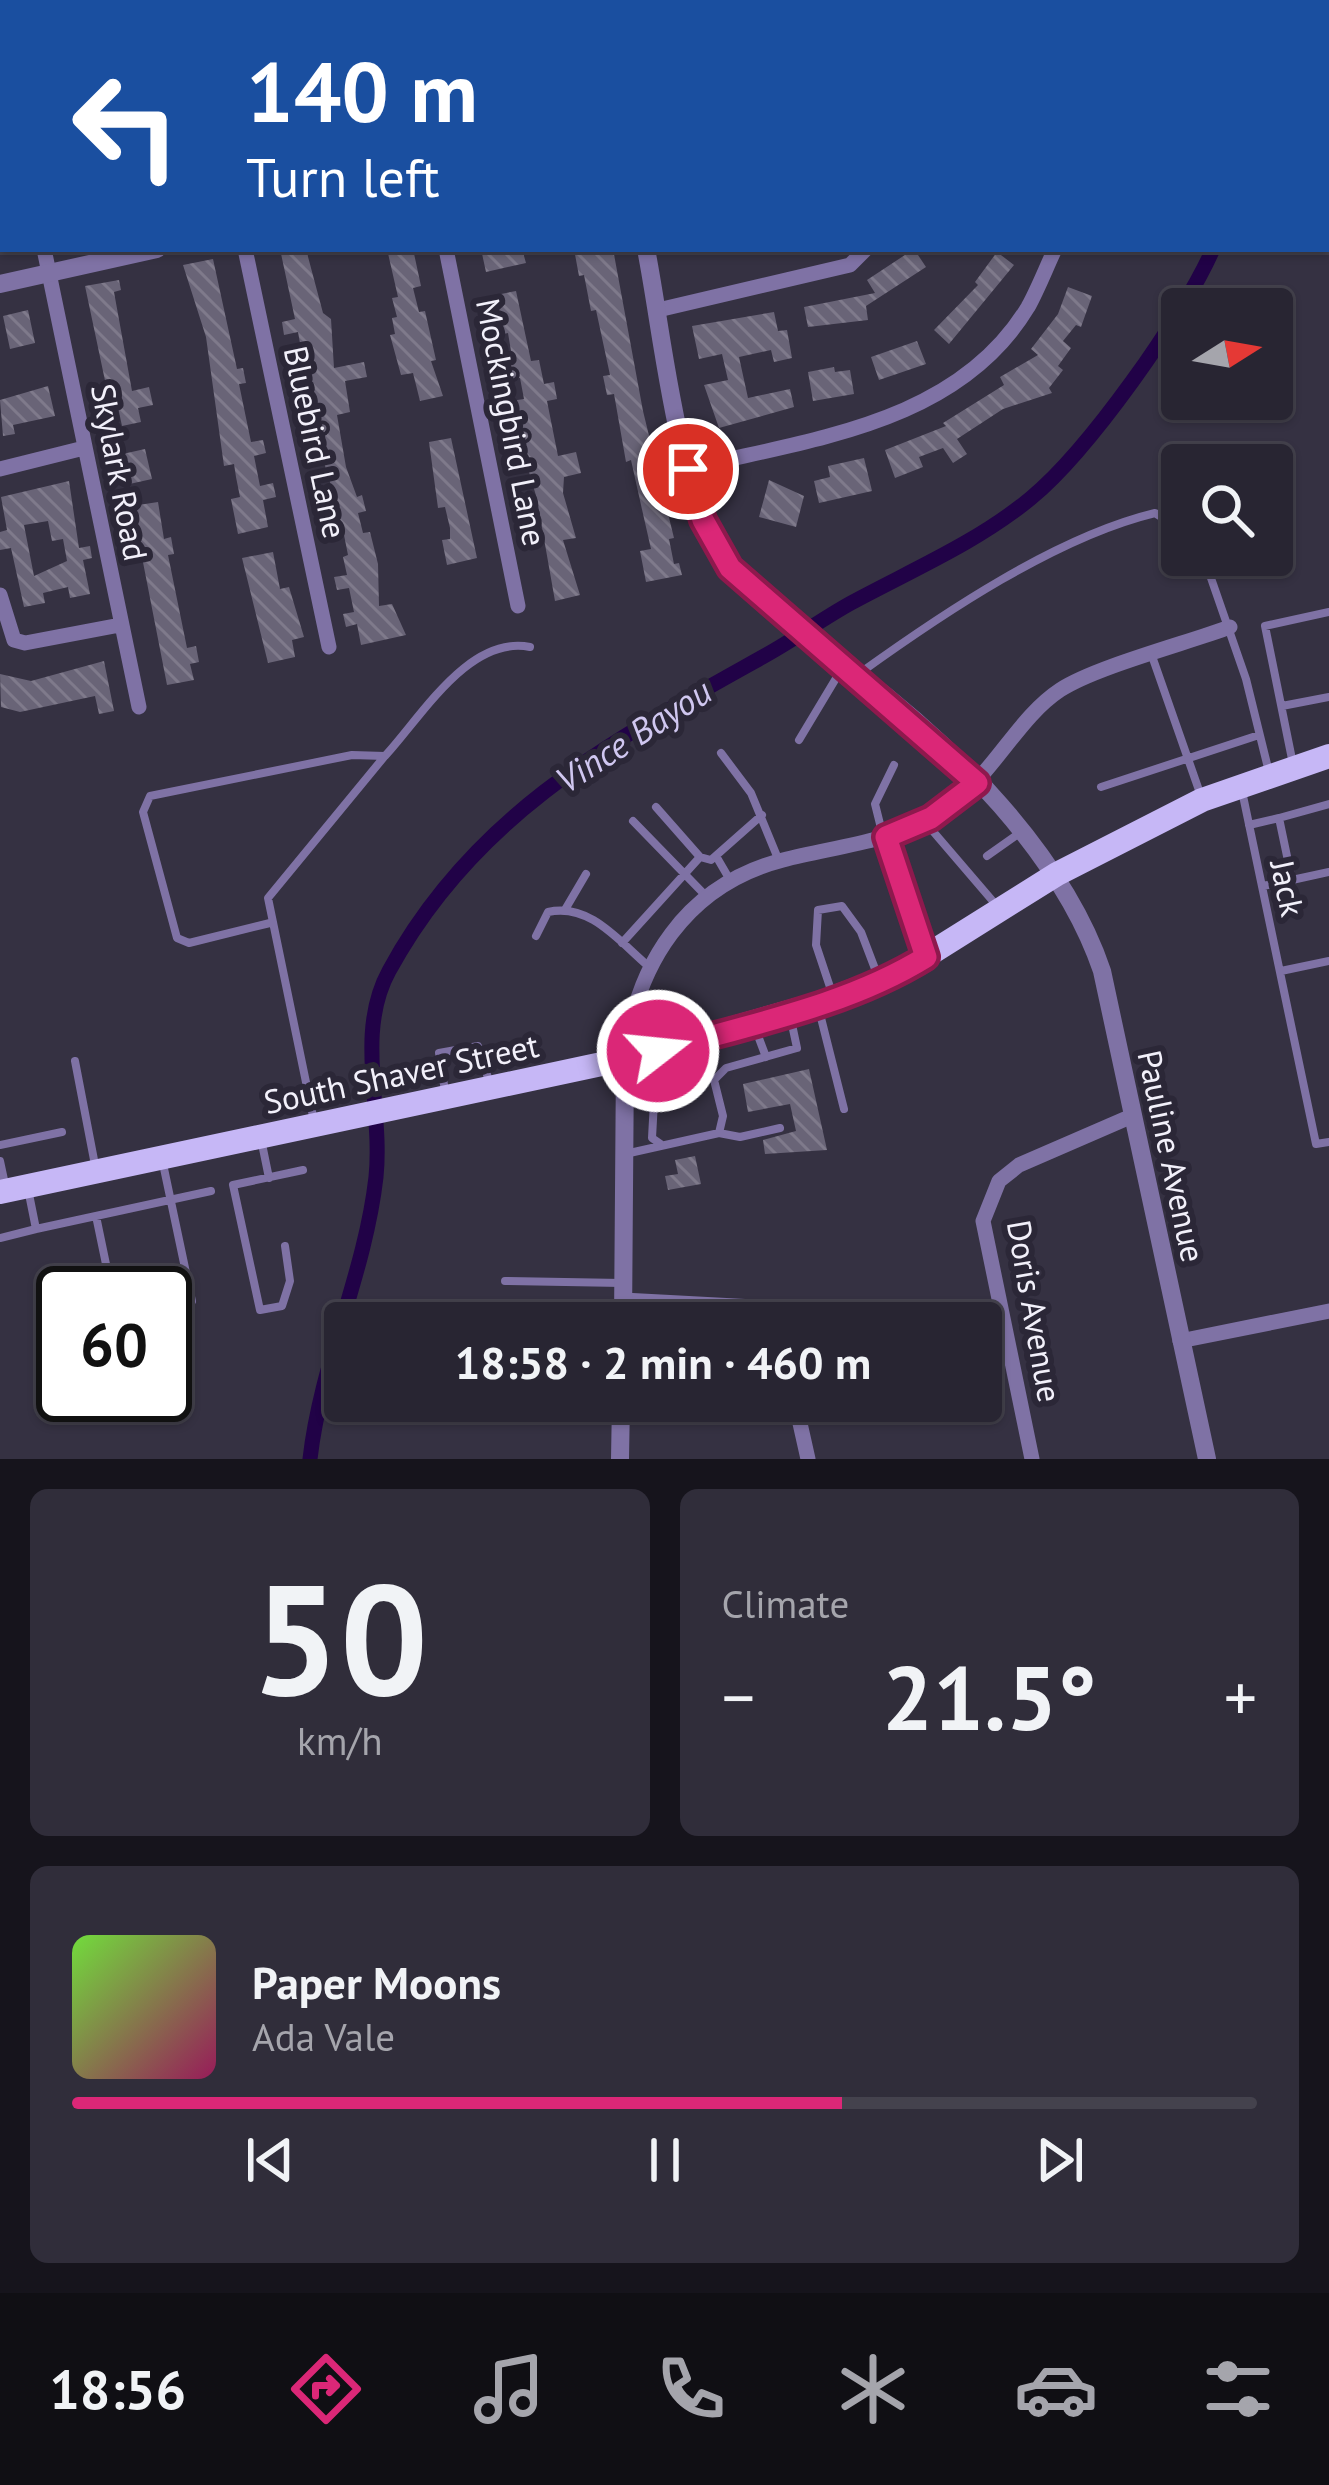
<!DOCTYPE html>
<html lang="en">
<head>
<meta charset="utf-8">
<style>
	body { margin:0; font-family:"PT Sans",sans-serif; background:#302d3a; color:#f1f3f6; height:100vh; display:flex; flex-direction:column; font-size:45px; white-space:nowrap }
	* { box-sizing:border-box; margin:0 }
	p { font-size:39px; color:#a5a5ac }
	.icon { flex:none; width:66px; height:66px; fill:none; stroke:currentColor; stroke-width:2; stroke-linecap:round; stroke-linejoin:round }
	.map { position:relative; height:1459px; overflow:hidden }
	.panel { display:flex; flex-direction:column; gap:30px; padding:30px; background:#16141c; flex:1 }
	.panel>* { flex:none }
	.top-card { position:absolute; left:0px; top:0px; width:1329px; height:252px; box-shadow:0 3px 9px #0004,0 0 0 3px #44424d; background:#1a4fa0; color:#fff; overflow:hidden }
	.needle { width:78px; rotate:79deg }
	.controls { position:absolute; left:1161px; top:288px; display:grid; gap:24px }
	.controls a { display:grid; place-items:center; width:132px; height:132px; border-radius:12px; background:#282532; box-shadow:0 3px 9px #0004,0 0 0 3px #44424d; font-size:60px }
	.speed { position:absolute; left:36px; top:1266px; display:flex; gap:24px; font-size:60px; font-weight:700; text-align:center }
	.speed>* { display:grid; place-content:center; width:156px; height:156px; border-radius:50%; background:#282532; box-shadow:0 3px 9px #0004,0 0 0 3px #44424d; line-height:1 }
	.speed .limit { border:6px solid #111; border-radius:18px; background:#fff; color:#111 }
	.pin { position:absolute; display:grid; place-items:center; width:102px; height:102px; color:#fff; margin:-51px; border:6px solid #fff; border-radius:50%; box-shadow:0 3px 12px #0007 }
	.me { position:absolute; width:132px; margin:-66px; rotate:74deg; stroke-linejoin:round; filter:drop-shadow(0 0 9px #0008) }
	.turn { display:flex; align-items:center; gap:42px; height:252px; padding:0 48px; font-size:54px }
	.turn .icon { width:156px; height:156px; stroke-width:2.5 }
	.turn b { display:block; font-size:84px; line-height:102px }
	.big { font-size:90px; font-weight:700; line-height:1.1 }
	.panel .card { flex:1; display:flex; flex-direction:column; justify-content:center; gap:18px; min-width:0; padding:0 42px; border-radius:18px; background:#302d3a }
	.panel .dial { align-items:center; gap:0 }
	.dial b { font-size:156px; line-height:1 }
	.song { display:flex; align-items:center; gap:36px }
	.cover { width:144px; height:144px; border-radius:18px; background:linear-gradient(135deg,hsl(100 70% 55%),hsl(330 70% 35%)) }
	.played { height:12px; border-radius:6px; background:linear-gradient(90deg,#db2777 65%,#44424d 65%) }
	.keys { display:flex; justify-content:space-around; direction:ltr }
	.heat { display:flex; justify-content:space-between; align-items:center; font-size:66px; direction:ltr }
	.panel .tiles { flex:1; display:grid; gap:30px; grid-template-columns:1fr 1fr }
	.card:last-child { grid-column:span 2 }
	.trip { position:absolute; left:324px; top:1302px; width:678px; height:120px; border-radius:12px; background:#282532; box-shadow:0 3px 9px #0004,0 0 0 3px #44424d; font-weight:700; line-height:120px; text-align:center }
	.menu { display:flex; height:192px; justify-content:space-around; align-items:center; background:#100f14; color:#a5a5ac }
	.menu .icon { width:84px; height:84px }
	.menu .selected { color:#db2777 }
	.menu b { font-size:54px; color:#f1f3f6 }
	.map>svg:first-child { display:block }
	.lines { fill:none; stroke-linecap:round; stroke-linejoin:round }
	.canal { stroke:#210247; stroke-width:15 }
	.building { fill:url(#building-back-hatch); fill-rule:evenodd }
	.service { stroke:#7f72a5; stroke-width:8 }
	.minor { stroke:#7f72a5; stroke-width:15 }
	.tertiary { stroke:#7f72a5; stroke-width:18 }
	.primary { stroke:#c6b7f6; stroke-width:24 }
	.route-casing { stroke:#8e194d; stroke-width:30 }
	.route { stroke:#db2777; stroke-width:21 }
	.labels { text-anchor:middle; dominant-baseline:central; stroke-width:12; stroke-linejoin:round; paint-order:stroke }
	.street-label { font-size:33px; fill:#f2f0fa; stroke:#2b2737 }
	.water-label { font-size:36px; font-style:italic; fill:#d0c7f0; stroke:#2b2737 }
</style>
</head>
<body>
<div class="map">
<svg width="1329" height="1459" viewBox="0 0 1329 1459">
	<defs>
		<pattern id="building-back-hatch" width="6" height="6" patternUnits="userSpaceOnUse" patternTransform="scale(3)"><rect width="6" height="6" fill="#696477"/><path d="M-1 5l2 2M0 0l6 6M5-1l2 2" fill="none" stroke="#7f7a8b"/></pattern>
	</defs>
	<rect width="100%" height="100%" fill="#353142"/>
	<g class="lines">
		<!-- canal -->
		<path class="canal" d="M1213,0V3
			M310,1459C321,1362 365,1274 376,1177C383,1109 355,1033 389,971C475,812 616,739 766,655C795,639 822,619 851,603C912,570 978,542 1031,498C1088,451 1184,316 1213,249"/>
	</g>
	<!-- building -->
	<path class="building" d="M280,249L307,253L323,313L331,319L334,368L364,362L367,377L345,381L350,412L337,415L346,467L357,497L362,495L366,511L358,513L363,533L370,532L378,564L379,606L392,604L406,635L361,645L357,624L346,627L343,614L354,612L349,588L337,590L334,577L347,575L343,557L348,555L343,530L336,532L334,520L341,518L318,443L310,444L308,430L315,429L298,332L284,335L282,322L295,319Z
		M387,249H413L421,286L413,288L419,312L425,311L436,360L431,361L443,396L420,401L413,373L401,375L390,335L395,334L392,318L397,317L392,298L398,297Z
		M481,249H522L526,263L486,272Z
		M574,249H613L643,411L674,538L669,539L674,564L679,563L682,575L646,582L640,551L651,549L641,505L631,460L626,462L614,394L607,395L603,376L610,375L596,310L591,311L584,275L579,276Z
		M914,249L926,267L866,306L868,320L808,327L804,307L875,293L867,280Z
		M997,252L1014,265L949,344L934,330L978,285L975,282Z
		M213,259L237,369L243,368L246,383L239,384L251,442L263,440L266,453L254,456L260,486L273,483L276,497L263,500L268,527L238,534L231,499L240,497L236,477L234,464L224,466L206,337L183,265Z
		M119,280L121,290L114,292L132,391L149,387L153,405L138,408L141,422L122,426L114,388L107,390L85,286Z
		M1068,287L1092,296L1081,327L1076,325L1063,341L1071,348L1058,366L1063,370L1049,388L1052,393L1003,409L957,439L967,454L953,463L943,448L919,457L923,467L895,478L885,450L946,426L943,423L1004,385L1000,377L1038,355L1031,349L1058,314Z
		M516,291L531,361L539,360L544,384L554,382L557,399L547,401L558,456L576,452L581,473L564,477L563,493L576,538L563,540L580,595L555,601L537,499L519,438L511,440L508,426L516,424L511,401L524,399L520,378L507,380L504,365L513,363L508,333L499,335L491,296Z
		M28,310L35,343L10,349L3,316Z
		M774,312L778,331L787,330L792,358L774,362L771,350L739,357L748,398L790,389L794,407L719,428L704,385L728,380L722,354L699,359L692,326Z
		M917,341L926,364L879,380L871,357Z
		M834,367L835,372L850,370L854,394L813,401L808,372Z
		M48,386L55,416L13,425L15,434L3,436L0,400Z
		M451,438L477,558L447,565L442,540L450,539V528L445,507L438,508L429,442Z
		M145,449L152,479L125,485L118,455Z
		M864,458L872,491L819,503L814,481L830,477L828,466Z
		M769,480L804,496L796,527L759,517Z
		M69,481L79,548L90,546L92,558L83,560L90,594L70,598L68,587L43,593L45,603L24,607L11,548L0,550V532L7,530L1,497ZM48,521L52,541L63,539L67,561L34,576L24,525Z
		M158,502L164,539L171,537L174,554L168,555L187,648L196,646L199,662L190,664L194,680L167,685L132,506Z
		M273,552L280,589L289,587L304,637L292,640L295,657L268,663L242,558Z
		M104,661L114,711L99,714L95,696L20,712L1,707L0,674L31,681Z
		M809,1069L827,1150L765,1154L763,1140L796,1131L790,1104L748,1112L743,1084Z
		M695,1156L701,1184L668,1190L665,1176L678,1174L675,1160Z"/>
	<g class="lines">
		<!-- service -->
		<path class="service" d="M1203,555L1246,679L1269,772
			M1152,656L1201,796
			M860,673C942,614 1056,537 1155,513L1182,530
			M1282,706L1329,697
			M799,740L844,665
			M721,753L751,793L779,861
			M1293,764L1265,626L1329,612
			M1101,787L1259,735
			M1242,791L1316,1144L1329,1142
			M656,807L700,857
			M633,821L706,896
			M925,822L997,906
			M1249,825L1279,818
			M883,836L875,804L894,765
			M886,838L925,954
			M716,856L730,880
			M987,856L1021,832
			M1292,880L1329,872
			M1263,886L1292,880L1279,818L1329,804
			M566,908L586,874
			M270,923L189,943L177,938L143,812L150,796L352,755L385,756C422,716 469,635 530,647
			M536,936L548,912C589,903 617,939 647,965
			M622,943L700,857L711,860L762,815
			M1281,971L1329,961
			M832,993L816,945L818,910L842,906L861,932L877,974
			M818,1006L844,1109
			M754,1025L766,1057
			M692,1042L703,1074
			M659,1054L668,1081
			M75,1061L95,1165
			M714,1080L726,1068L797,1048L790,1015
			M445,1091L439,1053L478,1046L489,1081
			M314,1121L268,898L384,757
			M261,1139L269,1178
			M0,1145L62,1132
			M662,1145L652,1138L654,1101L668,1081L703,1074L714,1080L723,1116L719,1133
			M625,1154L719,1133L740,1137L780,1128
			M162,1159L192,1301
			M0,1161L6,1189
			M28,1189L36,1229L211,1191
			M96,1216L112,1293
			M0,1238L36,1229
			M285,1246L290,1281L282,1306L260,1310L233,1185L303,1170
			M505,1281L622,1283"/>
		<!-- minor -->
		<path class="minor" d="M154,0L155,3
			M318,0L319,3
			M485,0V3
			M544,3L559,0
			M0,38L3,52
			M44,249L139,707
			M245,249L329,647
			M446,249L518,606
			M658,310L850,265L866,249
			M0,469L84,448
			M688,469C808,439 957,425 1028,307C1038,289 1046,268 1055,249
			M0,595L14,640L25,643L120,625
			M625,1059C635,965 686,885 783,860C833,847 884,843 931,818C989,786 1013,721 1060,690C1095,667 1187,643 1230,627
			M623,1300L775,1308L778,1323
			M1180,1341L1329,1311
			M795,1401L808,1459
			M1032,1459L983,1221L999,1181L1019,1165L1132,1116"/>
		<!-- tertiary -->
		<path class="tertiary" d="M595,0V3
			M646,249C664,340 676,492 729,566C759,608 814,642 855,672C953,745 1063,855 1102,971L1207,1459
			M0,284L157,249
			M623,1323L625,1059
			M620,1459L621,1401"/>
		<!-- primary -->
		<path class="primary" d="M0,1192L625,1059L817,1004L899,973L1057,874L1202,800L1329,756"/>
	</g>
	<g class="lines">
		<defs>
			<path id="route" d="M658,1051C747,1025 847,1006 926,957L886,837L931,818L977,783L730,568L703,520L688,469"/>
		</defs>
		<!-- route casing -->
		<use href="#route" class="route-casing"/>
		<!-- route -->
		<use href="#route" class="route"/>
	</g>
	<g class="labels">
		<!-- street labels -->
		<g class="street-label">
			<text transform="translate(512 422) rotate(79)">Mockingbird Lane</text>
			<text transform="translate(316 442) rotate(78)">Bluebird Lane</text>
			<text transform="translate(120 472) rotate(79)">Skylark Road</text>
			<text transform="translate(1288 888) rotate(78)">Jack</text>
			<text transform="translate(401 1073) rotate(-12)">South Shaver Street</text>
			<text transform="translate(1172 1156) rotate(78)">Pauline Avenue</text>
			<text transform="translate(1035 1311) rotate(80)">Doris Avenue</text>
		</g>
		<!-- water labels -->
		<g class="water-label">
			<text transform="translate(633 735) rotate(-33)">Vince Bayou</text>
		</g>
	</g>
</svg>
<div class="controls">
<a><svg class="needle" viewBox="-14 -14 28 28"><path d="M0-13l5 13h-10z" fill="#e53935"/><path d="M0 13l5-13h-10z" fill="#a5a5ac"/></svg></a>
<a><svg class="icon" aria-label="search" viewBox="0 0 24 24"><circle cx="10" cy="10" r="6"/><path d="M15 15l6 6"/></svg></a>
</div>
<div class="speed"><div class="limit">60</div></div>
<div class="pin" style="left:688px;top:469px;background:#d93025"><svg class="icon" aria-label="arrive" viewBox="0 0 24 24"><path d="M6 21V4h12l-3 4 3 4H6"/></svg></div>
<svg class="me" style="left:658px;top:1051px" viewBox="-20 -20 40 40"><circle r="17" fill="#db2777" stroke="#fff" stroke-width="3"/><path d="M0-11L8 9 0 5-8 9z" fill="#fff"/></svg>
<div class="trip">18:58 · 2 min · 460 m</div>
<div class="top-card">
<div class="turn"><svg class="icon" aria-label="left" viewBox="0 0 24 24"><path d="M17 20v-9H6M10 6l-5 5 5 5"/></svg><div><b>140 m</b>Turn left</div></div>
</div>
</div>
<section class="panel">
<div class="tiles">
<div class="card dial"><b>50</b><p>km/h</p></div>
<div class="card"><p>Climate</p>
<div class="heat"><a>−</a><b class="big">21.5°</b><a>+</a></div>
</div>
<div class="card">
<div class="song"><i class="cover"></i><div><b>Paper Moons</b><p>Ada Vale</p></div></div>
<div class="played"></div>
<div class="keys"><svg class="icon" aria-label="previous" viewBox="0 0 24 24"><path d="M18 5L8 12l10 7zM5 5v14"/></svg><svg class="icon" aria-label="pause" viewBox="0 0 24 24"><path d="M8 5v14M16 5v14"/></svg><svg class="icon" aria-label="next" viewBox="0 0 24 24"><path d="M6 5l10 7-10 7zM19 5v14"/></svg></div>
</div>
</div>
</section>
<nav class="menu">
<b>18:56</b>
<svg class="icon selected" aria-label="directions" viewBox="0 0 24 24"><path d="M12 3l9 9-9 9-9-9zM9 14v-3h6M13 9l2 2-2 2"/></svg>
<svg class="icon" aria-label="music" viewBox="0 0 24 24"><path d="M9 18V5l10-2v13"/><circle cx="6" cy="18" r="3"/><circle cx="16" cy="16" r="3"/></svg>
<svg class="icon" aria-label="phone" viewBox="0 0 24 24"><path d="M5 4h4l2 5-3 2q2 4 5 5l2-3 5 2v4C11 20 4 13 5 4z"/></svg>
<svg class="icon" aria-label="climate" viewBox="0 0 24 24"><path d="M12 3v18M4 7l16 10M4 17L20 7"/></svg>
<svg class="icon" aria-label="car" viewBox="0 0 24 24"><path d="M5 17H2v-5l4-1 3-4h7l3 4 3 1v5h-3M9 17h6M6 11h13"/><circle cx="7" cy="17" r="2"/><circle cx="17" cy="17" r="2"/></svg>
<svg class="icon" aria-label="filters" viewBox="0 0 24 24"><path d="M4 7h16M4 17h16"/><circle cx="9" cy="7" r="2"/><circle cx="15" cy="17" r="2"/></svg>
</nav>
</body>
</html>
